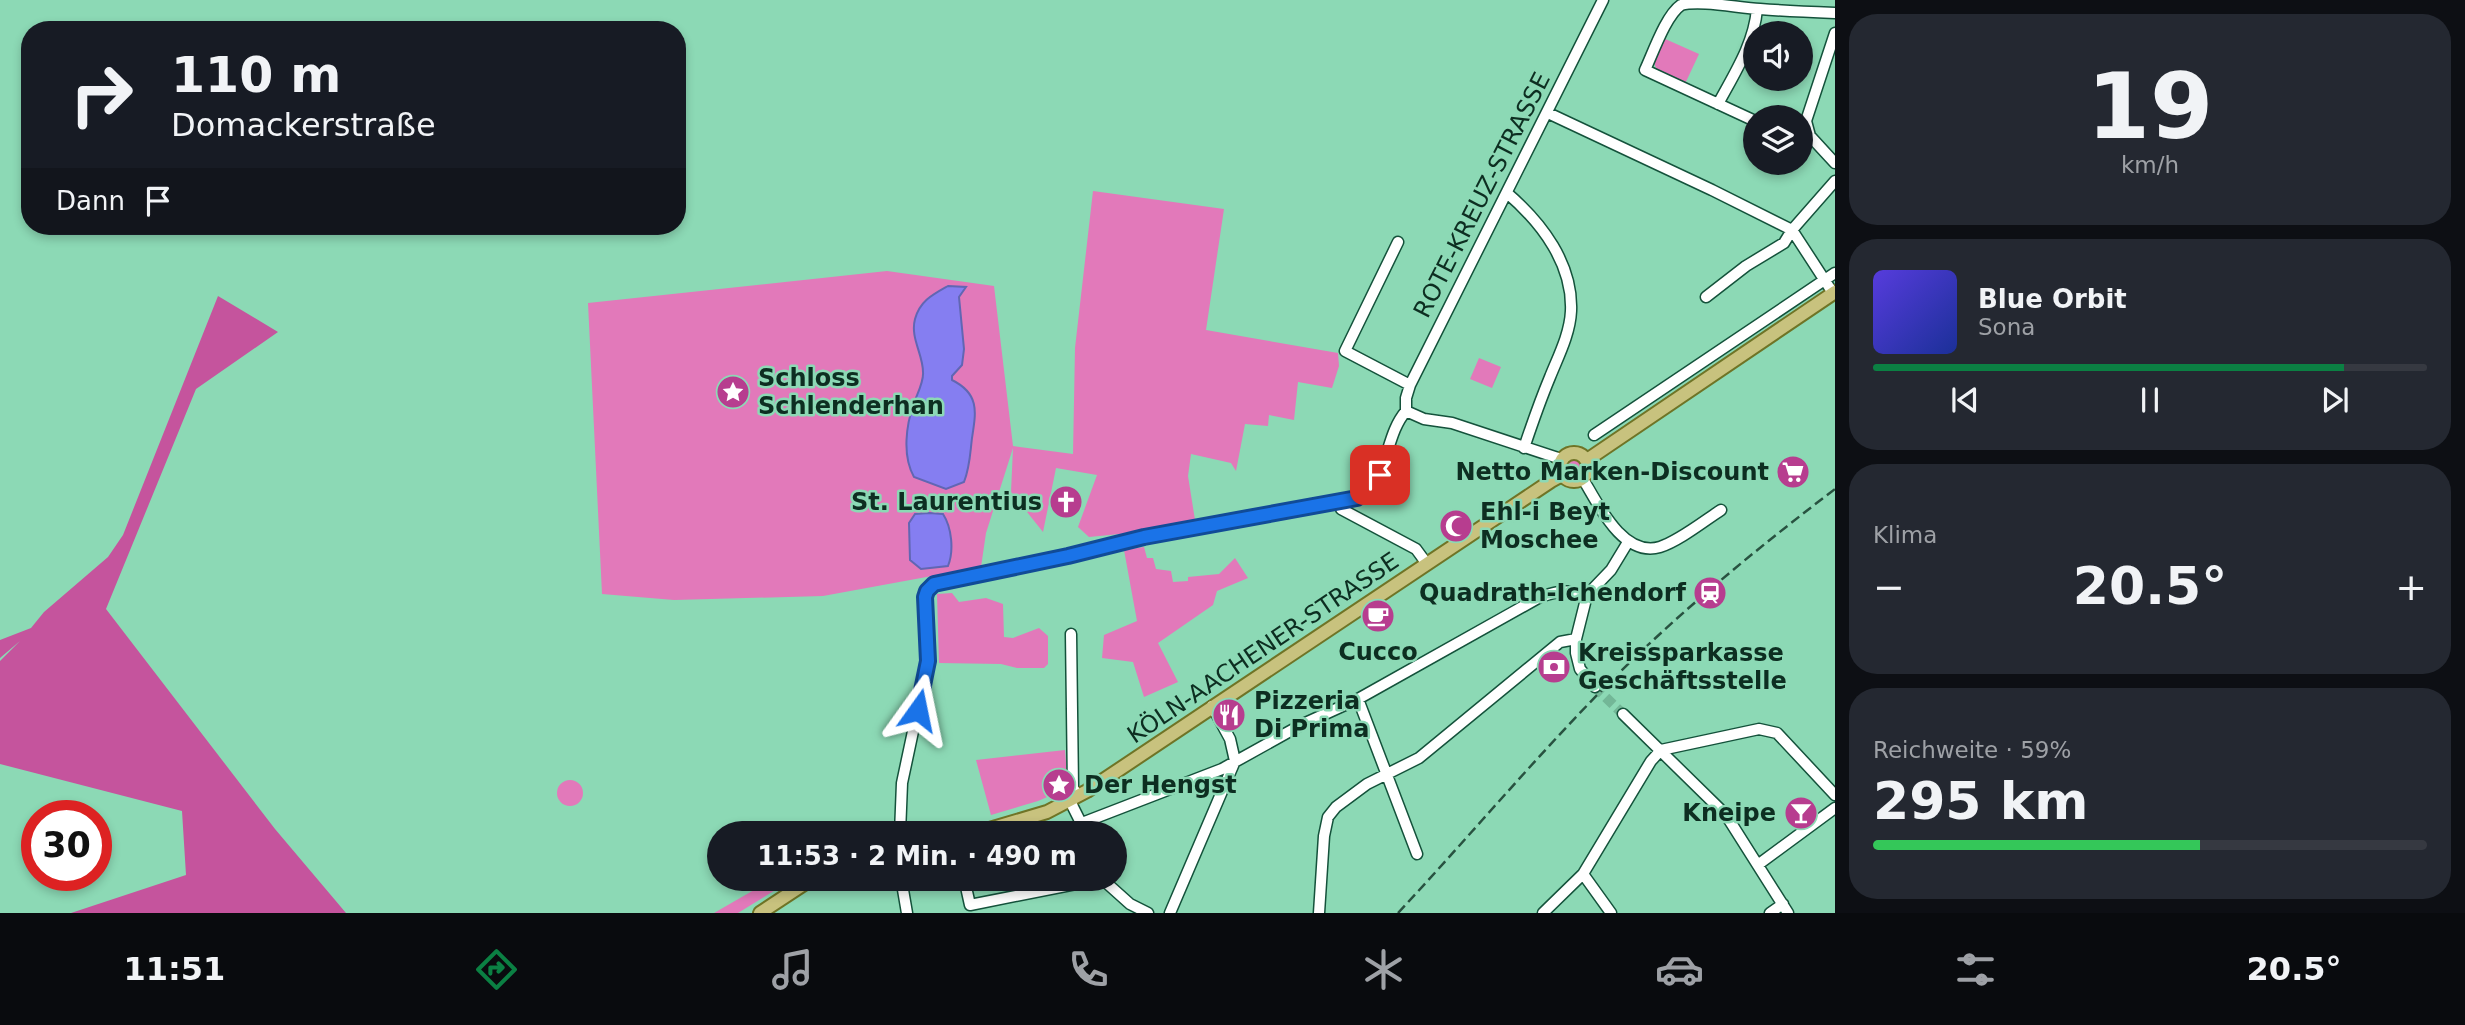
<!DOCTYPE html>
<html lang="de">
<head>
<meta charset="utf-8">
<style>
	body { margin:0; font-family:"DejaVu Sans",sans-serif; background:#242831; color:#f1f3f6; height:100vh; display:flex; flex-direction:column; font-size:26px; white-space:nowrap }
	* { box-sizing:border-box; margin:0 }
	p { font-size:23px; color:#9ea1a6 }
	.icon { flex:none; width:38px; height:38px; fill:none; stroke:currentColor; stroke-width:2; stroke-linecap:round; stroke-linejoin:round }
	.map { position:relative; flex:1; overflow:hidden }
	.drawer { display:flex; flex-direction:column; gap:14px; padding:14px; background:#0d0f14; width:630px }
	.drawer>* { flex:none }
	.hud { position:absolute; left:21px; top:21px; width:665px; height:214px; border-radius:28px; box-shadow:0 4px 10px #0003; background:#171b24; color:#f1f3f6; overflow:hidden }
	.fabs { position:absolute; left:1743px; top:21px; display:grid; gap:14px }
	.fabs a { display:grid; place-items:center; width:70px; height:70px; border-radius:50%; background:#171b24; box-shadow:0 4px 10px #0003; font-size:35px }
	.speed { position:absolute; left:21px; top:800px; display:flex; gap:14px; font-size:35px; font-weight:700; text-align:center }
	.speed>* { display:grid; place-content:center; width:91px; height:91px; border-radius:50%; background:#171b24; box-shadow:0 4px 10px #0003; line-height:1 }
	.speed .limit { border:10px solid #d22; background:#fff; color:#111 }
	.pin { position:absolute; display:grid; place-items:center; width:60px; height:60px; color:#fff; margin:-30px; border-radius:14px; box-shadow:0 4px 10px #0006 }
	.me { position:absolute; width:77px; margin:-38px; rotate:12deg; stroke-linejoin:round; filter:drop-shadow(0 0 5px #0008) }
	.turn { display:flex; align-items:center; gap:24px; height:147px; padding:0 35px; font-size:32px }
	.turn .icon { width:91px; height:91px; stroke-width:2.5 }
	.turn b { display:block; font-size:49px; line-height:60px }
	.then { display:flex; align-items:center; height:66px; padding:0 35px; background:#0003; gap:14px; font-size:26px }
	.big { font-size:52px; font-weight:600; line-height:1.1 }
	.drawer .tile { flex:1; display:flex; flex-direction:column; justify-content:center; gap:10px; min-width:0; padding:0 24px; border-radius:28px; background:#242831 }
	.drawer .dial { align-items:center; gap:0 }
	.dial b { font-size:91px; line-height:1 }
	.song { display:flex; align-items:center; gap:21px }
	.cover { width:84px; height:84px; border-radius:10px; background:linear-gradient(135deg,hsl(250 70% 55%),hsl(230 70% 35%)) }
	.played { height:7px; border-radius:4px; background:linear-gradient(90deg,#0b8043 85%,#363941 85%) }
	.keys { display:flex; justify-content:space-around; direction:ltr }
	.heat { display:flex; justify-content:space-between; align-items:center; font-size:38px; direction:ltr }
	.charge { height:10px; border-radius:5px; background:linear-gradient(90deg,#34c759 59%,#363941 0) }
	.trip { position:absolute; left:707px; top:821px; width:420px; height:70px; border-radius:35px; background:#171b24; box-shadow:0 4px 10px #0003; font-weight:600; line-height:70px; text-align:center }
	.dock { display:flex; height:112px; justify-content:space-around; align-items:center; background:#090b0e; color:#9ea1a6 }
	.dock .icon { width:49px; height:49px }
	.dock .selected { color:#0b8043 }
	.dock b { font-size:32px; color:#f1f3f6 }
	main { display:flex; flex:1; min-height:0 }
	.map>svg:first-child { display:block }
	.green { fill:#e279ba }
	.forest { fill:#c5549d }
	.water { fill:#857ef1; stroke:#6166b3; stroke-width:2 }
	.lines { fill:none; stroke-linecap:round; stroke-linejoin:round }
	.minor-tunnel { stroke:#73b797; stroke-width:10; stroke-dasharray:10 5; stroke-linecap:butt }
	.minor-casing { stroke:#14523b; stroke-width:13 }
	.major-casing { stroke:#6f7426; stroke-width:16 }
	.minor { stroke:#fff; stroke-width:10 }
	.major { stroke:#c8c27e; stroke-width:12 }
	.rail { stroke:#285240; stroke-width:2.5; stroke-dasharray:10 5; stroke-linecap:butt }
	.route-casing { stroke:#114b97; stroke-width:18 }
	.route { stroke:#1a73e8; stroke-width:12 }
	.labels { text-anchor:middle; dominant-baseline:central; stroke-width:5; stroke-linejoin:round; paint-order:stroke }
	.street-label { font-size:24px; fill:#0d2e21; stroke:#8cd9b5 }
	.poi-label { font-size:24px; font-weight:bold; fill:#0d2e21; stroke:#8cd9b5; text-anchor:start }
</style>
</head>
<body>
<main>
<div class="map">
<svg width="1835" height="913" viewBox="0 0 1835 913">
	<rect width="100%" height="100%" fill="#8cd9b5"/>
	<!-- green -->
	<path class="green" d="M1663,38L1699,54L1684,86L1658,73L1653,60Z
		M1093,191L1224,209L1206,330L1338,353L1339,366L1332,388L1298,382L1294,420L1269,415L1268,426L1245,424L1236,471L1231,463L1191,454L1188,476L1195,520L1130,533L1089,537L1078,527L1097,475L1056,468L1043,532L1011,492L1013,448L986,533L981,567L823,596L674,600L602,594L588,303L887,271L994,286L1013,446L1073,454L1075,348Z
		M1479,358L1501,367L1492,388L1470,379Z
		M1564 467a10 10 0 1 1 20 0a10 10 0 1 1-20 0Z
		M1144,547L1147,558H1153L1156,569L1171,571L1173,582L1188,581V577L1219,574L1235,558L1248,578L1217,591L1213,605L1158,643L1178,682L1144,697L1133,662L1102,658L1104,635L1137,621L1124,550Z
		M952,593L959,602L986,598L1003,604L1004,637L1013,638L1039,628L1048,636V664L1044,668H1017L1001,664L939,663L937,594Z
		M1065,750L1068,788L1038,801L991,815L976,760Z
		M557 793a13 13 0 1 1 26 0a13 13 0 1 1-26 0Z
		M773,879H793L738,913H714Z"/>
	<!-- forest -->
	<path class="forest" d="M218,296L278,332L196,389L106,609L275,829L346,913H71L186,875L182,811L0,764V661L20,641L0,658V640L31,628L44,612L108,557L123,535Z"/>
	<!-- water -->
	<path class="water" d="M948,286L966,287L959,297L964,349L962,365L952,376V380C980,394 976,412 972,438C970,454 970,467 964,482L946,489L914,477C902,456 906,425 914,403C917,394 924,382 923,372C923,354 910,338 915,319C920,301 932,295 948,286Z
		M929,513L943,514C952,528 954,551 948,566L921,569L910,560L909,523L915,514Z"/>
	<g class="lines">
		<!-- minor-tunnel -->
		<path class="minor-tunnel" d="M1595,687L1623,714"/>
		<defs>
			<path id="minor" d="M1835,33L1806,121L1810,136L1835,163
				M1718,104C1734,74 1754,44 1757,9
				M1548,113L1712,190L1792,230L1833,293
				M1755,121L1645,70C1653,53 1666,15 1681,5C1701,0 1738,8 1760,9C1785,11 1810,12 1835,13
				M1507,193C1542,223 1573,264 1571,311C1570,334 1558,357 1550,377C1540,401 1532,424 1524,448
				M1398,242L1345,351L1410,385
				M1706,297L1746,266L1784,243L1792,230L1835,181
				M1406,411V398L1410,385L1603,0
				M1594,435L1835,273
				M1583,479C1598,504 1623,558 1660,547C1679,541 1704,521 1721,510
				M1339,502L1341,509L1416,549L1427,564
				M1071,634L1073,788L1078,796
				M1595,687L1580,669L1576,653V639L1587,595L1611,570L1628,542
				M1358,699L1417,854
				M1623,714L1726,815L1788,913
				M1070,801L1086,833
				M1082,823L1222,769L1301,725L1358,699L1540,597C1558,591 1569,589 1587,595
				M900,833L902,783L928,661L925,597L927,591L934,584L1068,556L1144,537L1357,497C1391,478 1383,438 1406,411L1424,419L1452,423L1561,459
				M1759,864L1835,808
				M1583,874L1611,913
				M901,878L907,913
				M964,878L970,905L1101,879
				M1101,878L1130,904L1148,913
				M1170,913L1235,761L1230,739L1212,706
				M1319,913L1324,836L1328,817L1336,807L1367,784L1419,758L1560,642L1576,639
				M1543,913L1583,874L1651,761L1661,750L1759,729L1777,733L1835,795
				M1770,913L1783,904"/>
			<path id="major" d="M1560 467a14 14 0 1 1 28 0a14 14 0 1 1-28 0Z
				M1587,460L1835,292
				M976,833L1047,812L1087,791L1551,481L1562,475
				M760,913L804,884L816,878"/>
		</defs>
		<!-- minor casing -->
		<use href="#minor" class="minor-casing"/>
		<!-- major casing -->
		<use href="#major" class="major-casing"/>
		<!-- minor -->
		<use href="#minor" class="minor"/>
		<!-- major -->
		<use href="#major" class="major"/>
		<!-- rail -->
		<path class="rail" d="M1398,913C1468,838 1534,759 1606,686C1677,614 1755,550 1835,489"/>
	</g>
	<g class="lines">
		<defs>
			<path id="route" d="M918,710L928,661L925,597L927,591L934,584L1068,556L1144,537L1357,498L1372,486L1380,475"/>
		</defs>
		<!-- route casing -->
		<use href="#route" class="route-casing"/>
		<!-- route -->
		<use href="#route" class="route"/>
	</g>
	<!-- icons -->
	<defs>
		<symbol id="sight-disc" viewBox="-11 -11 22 22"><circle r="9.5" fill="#b73d8f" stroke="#8cd9b5"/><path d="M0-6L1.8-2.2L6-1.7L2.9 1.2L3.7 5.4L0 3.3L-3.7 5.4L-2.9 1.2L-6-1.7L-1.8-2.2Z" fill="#fff"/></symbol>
		<symbol id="supermarket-disc" viewBox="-11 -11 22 22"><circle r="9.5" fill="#b73d8f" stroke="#8cd9b5"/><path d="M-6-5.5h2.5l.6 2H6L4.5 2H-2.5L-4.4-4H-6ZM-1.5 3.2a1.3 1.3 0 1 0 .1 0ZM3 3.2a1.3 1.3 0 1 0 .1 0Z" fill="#fff"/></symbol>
		<symbol id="church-disc" viewBox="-11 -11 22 22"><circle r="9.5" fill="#b73d8f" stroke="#8cd9b5"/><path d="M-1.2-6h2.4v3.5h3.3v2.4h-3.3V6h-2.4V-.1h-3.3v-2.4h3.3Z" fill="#fff"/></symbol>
		<symbol id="mosque-disc" viewBox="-11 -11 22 22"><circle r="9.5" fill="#b73d8f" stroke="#8cd9b5"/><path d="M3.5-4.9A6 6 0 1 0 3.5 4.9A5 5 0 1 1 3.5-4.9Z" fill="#fff"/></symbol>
		<symbol id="station-disc" viewBox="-11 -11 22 22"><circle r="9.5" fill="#b73d8f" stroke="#8cd9b5"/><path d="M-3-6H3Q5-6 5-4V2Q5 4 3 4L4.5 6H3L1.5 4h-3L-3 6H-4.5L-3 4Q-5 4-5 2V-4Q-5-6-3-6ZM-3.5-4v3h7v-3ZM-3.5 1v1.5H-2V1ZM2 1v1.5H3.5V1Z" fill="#fff"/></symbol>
		<symbol id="cafe-disc" viewBox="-11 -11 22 22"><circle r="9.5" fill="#b73d8f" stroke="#8cd9b5"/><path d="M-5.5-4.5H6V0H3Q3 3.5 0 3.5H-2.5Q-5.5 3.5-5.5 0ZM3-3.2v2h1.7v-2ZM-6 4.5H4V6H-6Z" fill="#fff"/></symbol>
		<symbol id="bank-disc" viewBox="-11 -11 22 22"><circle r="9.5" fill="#b73d8f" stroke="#8cd9b5"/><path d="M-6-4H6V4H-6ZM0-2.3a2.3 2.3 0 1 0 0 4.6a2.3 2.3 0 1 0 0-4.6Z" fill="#fff"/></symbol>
		<symbol id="restaurant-disc" viewBox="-11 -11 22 22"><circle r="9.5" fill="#b73d8f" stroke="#8cd9b5"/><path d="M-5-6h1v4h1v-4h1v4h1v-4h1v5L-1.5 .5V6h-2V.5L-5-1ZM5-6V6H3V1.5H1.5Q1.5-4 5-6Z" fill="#fff"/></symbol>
		<symbol id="bar-disc" viewBox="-11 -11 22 22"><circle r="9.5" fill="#b73d8f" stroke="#8cd9b5"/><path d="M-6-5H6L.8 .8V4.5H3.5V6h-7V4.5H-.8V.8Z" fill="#fff"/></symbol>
	</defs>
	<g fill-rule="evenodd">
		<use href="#sight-disc" x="714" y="373" width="38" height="38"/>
		<use href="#supermarket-disc" x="1774" y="453" width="38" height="38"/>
		<use href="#church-disc" x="1047" y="483" width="38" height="38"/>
		<use href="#mosque-disc" x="1437" y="507" width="38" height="38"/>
		<use href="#station-disc" x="1691" y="574" width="38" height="38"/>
		<use href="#cafe-disc" x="1359" y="597" width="38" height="38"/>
		<use href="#bank-disc" x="1535" y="648" width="38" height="38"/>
		<use href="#restaurant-disc" x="1210" y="696" width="38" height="38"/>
		<use href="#sight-disc" x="1040" y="766" width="38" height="38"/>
		<use href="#bar-disc" x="1782" y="794" width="38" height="38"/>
	</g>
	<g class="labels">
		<!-- street labels -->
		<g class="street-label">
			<text transform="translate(1482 195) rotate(-63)">ROTE-KREUZ-STRASSE</text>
			<text transform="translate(1263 648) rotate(-34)">KÖLN-AACHENER-STRASSE</text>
		</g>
		<!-- poi labels -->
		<g class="poi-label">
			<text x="758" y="378">Schloss<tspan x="758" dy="28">Schlenderhan</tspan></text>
			<text x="1769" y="472" text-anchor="end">Netto Marken-Discount</text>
			<text x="1042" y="502" text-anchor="end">St. Laurentius</text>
			<text x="1480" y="512">Ehl-i Beyt<tspan x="1480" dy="28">Moschee</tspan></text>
			<text x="1686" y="593" text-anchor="end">Quadrath-Ichendorf</text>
			<text x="1378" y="652" text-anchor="middle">Cucco</text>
			<text x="1578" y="653">Kreissparkasse<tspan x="1578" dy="28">Geschäftsstelle</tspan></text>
			<text x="1254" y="701">Pizzeria<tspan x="1254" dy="28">Di Prima</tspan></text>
			<text x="1084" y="785">Der Hengst</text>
			<text x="1776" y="813" text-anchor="end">Kneipe</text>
		</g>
	</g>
</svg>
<div class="fabs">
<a><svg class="icon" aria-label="sound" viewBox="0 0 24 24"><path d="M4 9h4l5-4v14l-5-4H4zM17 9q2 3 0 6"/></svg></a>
<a><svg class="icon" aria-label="layers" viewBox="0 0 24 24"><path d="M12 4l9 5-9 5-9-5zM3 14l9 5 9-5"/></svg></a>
</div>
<div class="speed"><div class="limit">30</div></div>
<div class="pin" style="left:1380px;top:475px;background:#d93025"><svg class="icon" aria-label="arrive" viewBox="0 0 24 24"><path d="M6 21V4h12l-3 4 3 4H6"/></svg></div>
<svg class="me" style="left:918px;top:710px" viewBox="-20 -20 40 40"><path d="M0-17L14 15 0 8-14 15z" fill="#1a73e8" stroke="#fff" stroke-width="4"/></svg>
<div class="trip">11:53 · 2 Min. · 490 m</div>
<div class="hud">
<div class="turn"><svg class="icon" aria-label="right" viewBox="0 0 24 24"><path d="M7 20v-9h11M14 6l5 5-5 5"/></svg><div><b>110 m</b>Domackerstraße</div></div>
<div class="then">Dann<svg class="icon" aria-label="arrive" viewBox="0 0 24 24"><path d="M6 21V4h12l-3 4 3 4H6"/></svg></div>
</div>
</div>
<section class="drawer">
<div class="tile dial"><b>19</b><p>km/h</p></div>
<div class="tile">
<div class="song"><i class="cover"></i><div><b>Blue Orbit</b><p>Sona</p></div></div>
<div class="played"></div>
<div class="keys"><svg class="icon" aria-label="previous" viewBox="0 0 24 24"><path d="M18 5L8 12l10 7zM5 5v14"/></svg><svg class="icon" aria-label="pause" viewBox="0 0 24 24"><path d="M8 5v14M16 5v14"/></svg><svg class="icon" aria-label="next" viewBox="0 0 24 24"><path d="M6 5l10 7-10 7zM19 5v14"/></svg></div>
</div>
<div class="tile"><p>Klima</p>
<div class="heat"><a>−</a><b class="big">20.5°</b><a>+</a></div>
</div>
<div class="tile"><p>Reichweite · 59%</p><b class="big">295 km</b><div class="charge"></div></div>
</section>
</main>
<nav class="dock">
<b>11:51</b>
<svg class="icon selected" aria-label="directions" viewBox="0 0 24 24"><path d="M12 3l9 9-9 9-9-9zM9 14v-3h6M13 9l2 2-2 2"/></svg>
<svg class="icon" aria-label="music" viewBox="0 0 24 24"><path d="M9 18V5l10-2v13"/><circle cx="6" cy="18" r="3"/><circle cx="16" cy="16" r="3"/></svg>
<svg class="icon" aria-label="phone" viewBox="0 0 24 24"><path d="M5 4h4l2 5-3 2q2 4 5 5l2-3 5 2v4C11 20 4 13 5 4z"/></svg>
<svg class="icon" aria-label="climate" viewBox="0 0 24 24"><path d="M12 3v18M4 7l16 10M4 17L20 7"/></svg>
<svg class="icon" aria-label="car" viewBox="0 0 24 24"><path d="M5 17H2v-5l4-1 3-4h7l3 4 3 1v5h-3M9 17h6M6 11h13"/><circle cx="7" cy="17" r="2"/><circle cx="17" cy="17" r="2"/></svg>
<svg class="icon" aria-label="filters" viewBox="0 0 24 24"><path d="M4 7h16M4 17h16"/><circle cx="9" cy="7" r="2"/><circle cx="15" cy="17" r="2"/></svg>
<b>20.5°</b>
</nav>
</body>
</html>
